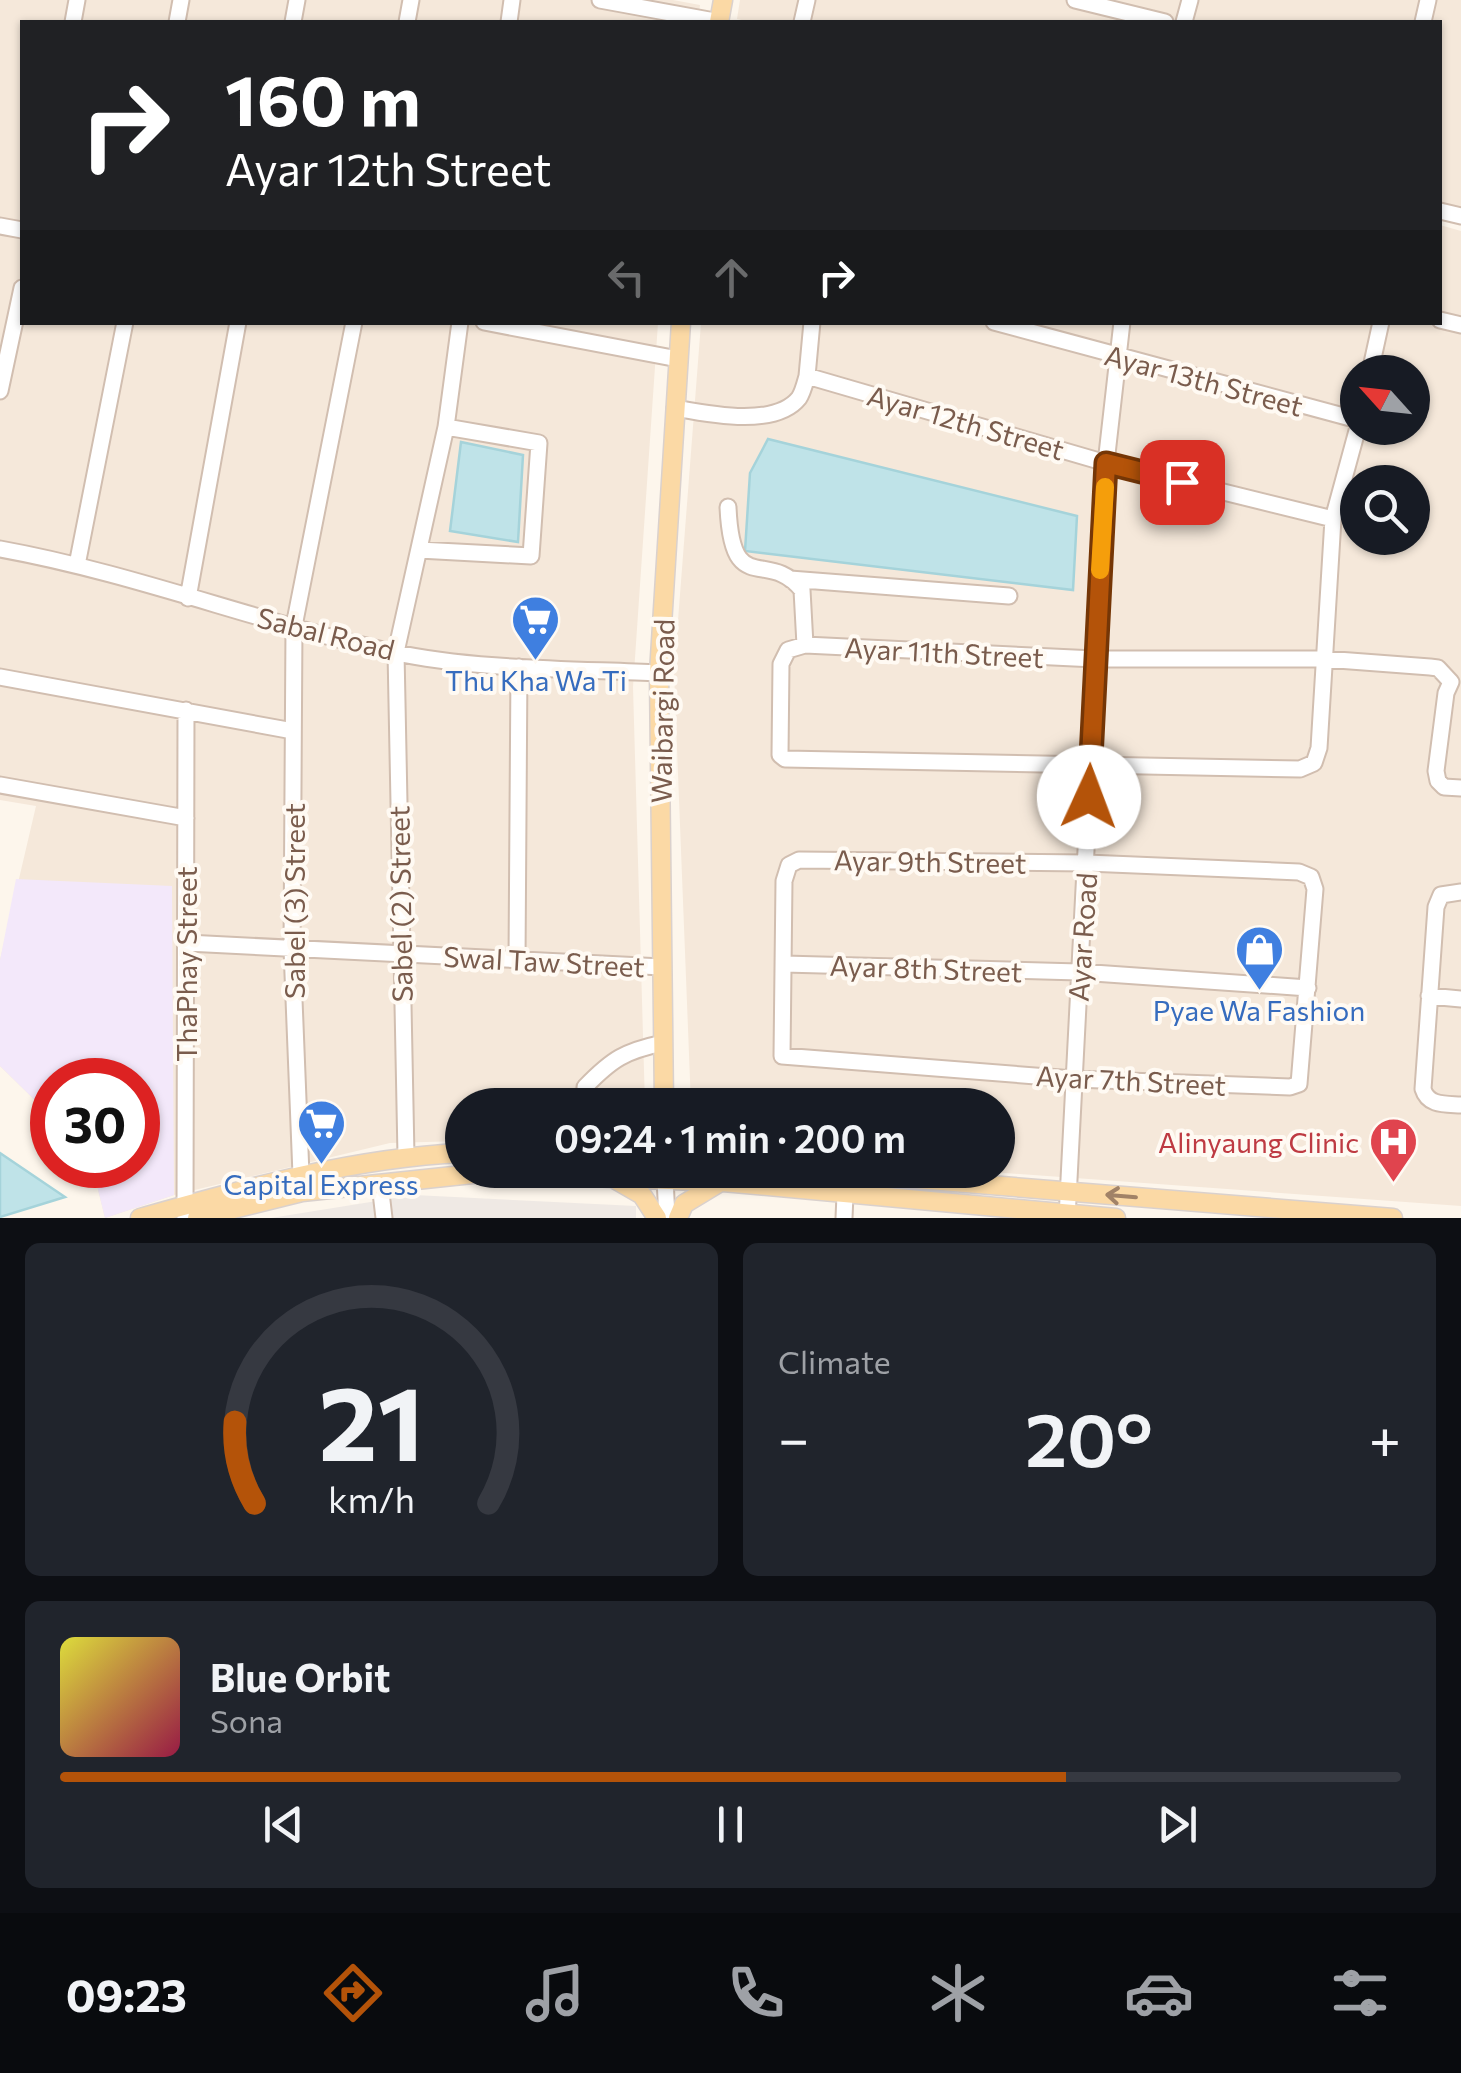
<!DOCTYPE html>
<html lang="en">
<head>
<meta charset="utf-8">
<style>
	body { margin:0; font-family:Commissioner,sans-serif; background:#20242c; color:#f1f3f6; height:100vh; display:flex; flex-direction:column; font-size:38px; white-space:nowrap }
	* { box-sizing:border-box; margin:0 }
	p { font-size:32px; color:#9ea1a6 }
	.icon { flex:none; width:55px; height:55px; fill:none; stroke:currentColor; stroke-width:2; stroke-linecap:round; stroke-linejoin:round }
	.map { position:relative; height:1218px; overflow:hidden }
	.drawer { display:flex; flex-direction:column; gap:25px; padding:25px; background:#0d0f14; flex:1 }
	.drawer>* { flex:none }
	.hud { position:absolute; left:20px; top:20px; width:1422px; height:305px; border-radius:0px; box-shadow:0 2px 8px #0004; background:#202124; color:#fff; overflow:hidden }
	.needle { width:65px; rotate:297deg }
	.fabs { position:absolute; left:1340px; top:355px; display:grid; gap:20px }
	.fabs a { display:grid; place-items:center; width:90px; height:90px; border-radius:50%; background:#171b24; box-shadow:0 2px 8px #0004; font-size:50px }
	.speed { position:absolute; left:30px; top:1058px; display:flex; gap:20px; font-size:50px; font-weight:700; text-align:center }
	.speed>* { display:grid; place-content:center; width:130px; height:130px; border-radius:50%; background:#171b24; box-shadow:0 2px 8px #0004; line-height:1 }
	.speed .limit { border:15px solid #d22; background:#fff; color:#111 }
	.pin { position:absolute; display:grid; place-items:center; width:85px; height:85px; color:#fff; margin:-42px; border-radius:20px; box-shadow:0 5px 15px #0006 }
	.me { position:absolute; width:110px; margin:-55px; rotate:2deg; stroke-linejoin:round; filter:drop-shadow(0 0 8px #0008) }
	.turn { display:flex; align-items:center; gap:35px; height:210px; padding:0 40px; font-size:45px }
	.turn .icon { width:130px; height:130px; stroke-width:2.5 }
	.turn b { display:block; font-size:70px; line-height:85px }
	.lanes { display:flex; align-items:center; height:95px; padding:0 40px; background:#0003; justify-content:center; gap:50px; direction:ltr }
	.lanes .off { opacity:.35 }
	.big { font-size:75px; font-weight:600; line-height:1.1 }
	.drawer .widget { flex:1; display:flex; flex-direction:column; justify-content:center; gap:15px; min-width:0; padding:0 35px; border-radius:15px; background:#20242c }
	.drawer .dial { align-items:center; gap:0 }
	.dial svg { height:260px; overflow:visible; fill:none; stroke:#363941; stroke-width:7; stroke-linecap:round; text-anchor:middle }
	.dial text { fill:#f1f3f6; stroke:none }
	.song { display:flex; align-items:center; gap:30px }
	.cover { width:120px; height:120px; border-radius:15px; background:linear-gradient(135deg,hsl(60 70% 55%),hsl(340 70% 35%)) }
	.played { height:10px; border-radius:5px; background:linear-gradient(90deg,#b45309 75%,#363941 75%) }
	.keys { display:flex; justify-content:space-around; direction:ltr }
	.heat { display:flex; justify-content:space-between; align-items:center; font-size:55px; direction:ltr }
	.drawer .tiles { flex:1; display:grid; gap:25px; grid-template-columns:1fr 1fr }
	.widget:last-child { grid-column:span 2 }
	.trip { position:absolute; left:445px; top:1088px; width:570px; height:100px; border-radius:50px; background:#171b24; box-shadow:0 2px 8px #0004; font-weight:600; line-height:100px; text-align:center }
	.tab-bar { display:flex; height:160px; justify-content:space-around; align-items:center; background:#090b0e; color:#9ea1a6 }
	.tab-bar .icon { width:70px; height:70px }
	.tab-bar .on { color:#b45309 }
	.tab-bar b { font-size:45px; color:#f1f3f6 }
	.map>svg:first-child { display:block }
	.residential { fill:#f5e8da; fill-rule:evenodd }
	.industrial { fill:#efe9e4 }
	.education { fill:#f3e8fa }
	.water { fill:#bfe3e8; stroke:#a5d3da; stroke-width:2.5 }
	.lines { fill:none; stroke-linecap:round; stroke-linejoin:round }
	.minor-casing { stroke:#d1beb0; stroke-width:19 }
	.major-casing { stroke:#dad1cd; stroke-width:21 }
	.minor { stroke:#fff; stroke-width:15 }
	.major { stroke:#fbd9a5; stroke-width:18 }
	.oneway { stroke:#a18267 }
	.route-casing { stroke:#753606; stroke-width:25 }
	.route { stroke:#b45309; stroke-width:18 }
	.slow { stroke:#f59e0b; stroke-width:18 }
	.labels { text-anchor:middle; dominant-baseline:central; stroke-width:8; stroke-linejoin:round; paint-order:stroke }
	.street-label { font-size:28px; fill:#7a5c4d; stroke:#fffaf3 }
	.shop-label { font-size:28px; fill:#366cbe; stroke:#fffaf3 }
	.health-label { font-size:28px; fill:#be3a42; stroke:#fffaf3; text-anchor:end }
</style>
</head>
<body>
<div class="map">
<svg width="1461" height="1218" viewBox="0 0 1461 1218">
	<rect width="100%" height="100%" fill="#fdf6ec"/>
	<!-- residential -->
	<path class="residential" d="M0,0H673L700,5L698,22H22V322L658,323L633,687L645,1105H462V1141L390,1143L174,1195L105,1218L92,1165H138V1080H52V1117L0,1066V960L36,806L0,800Z
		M740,0H1461V212L1440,206V22H751L737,19Z
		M1440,225L1461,231V1206L964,1170H998V1105H691L674,672L701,323L1440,322ZM1358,372H1412V428H1358ZM1358,482H1412V538H1358Z"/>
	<!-- industrial -->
	<path class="industrial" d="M414,1195L636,1206V1218H271Z"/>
	<!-- education -->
	<path class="education" d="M16,879L172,886L174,1195L105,1218L92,1165H138V1080H52V1117L0,1066V960Z"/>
	<!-- water -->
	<path class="water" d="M768,439L1077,516L1073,590L745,551L750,473Z
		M461,442L523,455L518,542L450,531Z
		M0,1153L65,1197L0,1217Z"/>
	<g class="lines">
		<defs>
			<path id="minor" d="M600,0L720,22
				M1075,0L1165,22
				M73,22L77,0
				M177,22L181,0
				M293,22L297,0
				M407,22L411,0
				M509,22L512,0
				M802,22L807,0
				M1184,22L1190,0
				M1423,22L1428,0
				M1440,211L1461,216
				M0,226L22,230
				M1440,320L1461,325
				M484,322L678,359
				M994,322L1358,420
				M1370,372L1381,322
				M807,376L812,322
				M0,391L22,288
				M675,408C708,414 775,428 799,398C803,392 805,383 807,376L1106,463L1333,519
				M1358,427L1333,519L1319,748L1314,763L1300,769L785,759L780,755L781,664L788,650L805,645L1095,659H1324L1430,667L1438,668L1451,682
				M728,507C732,600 767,547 802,590L805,645
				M0,549C133,573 260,623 392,652C475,670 574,669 659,673
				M419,550L531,556L539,443L446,427
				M77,565L125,322
				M790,579L1009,596
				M188,598L238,322
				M0,677L293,731
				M1451,682L1446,693L1436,771L1438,781L1444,787L1461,788
				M0,785L186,818
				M799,860L1087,863L1299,872L1311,877L1315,889L1299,1084L1290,1087L1074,1079L782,1056L784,881L789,865Z
				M1461,892L1441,895L1436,907L1423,1089C1428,1106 1445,1104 1461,1105
				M187,943L662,967
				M517,960L519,667
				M784,964L1079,972L1308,988
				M1429,996L1461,999
				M585,1087C612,1059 625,1051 663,1043
				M572,1105L577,1097
				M406,1156L396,652L446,427L460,322
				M301,1175L292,949L294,626L354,322
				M665,1179L667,1218
				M380,1184L384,1218
				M185,1218L186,710
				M844,1218L845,1195
				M1067,1218L1106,463L1122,322"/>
			<path id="major" d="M719,22L723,0
				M664,1105L659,673L681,322
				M806,1170L1393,1218
				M616,1180L642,1195L657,1218
				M140,1218C247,1188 352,1158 462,1153
				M197,1218L302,1192L482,1173L723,1182L1116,1218
				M678,1218L684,1204L717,1184"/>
		</defs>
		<!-- minor casing -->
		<use href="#minor" class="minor-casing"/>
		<!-- major casing -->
		<use href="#major" class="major-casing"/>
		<!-- minor -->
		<use href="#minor" class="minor"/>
		<!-- major -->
		<use href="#major" class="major"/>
	</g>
	<!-- one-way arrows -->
	<defs><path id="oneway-shaft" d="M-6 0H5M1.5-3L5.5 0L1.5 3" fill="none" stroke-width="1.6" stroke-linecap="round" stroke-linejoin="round" transform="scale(2.5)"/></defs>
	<use class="oneway" href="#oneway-shaft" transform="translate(1121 1196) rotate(-175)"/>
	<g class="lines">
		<defs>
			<path id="route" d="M1089,797L1106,463L1182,482"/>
		</defs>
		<!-- route casing -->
		<use href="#route" class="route-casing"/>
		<!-- route -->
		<use href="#route" class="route"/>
		<!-- slow -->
		<path class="slow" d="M1100,570L1105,487"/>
	</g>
	<!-- icons -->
	<defs>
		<symbol id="supermarket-pin" viewBox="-11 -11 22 30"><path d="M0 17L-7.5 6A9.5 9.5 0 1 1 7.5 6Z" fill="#3f7fe0" stroke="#fffaf3"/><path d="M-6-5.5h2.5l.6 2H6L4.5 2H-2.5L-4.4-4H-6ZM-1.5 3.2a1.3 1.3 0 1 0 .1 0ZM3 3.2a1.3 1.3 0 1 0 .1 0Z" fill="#fff"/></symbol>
		<symbol id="shop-pin" viewBox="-11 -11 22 30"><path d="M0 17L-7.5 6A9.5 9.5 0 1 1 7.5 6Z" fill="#3f7fe0" stroke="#fffaf3"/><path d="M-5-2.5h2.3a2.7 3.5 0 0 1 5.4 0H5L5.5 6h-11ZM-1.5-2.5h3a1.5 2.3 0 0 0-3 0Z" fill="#fff"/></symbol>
		<symbol id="hospital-pin" viewBox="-11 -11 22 30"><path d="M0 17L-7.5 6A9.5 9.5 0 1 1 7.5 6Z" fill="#e0444e" stroke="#fffaf3"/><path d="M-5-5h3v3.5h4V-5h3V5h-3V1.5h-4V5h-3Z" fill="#fff"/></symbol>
	</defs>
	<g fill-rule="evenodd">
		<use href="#supermarket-pin" x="508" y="592" width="55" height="75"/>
		<use href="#shop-pin" x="1232" y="922" width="55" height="75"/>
		<use href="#supermarket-pin" x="294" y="1096" width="55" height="75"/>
		<use href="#hospital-pin" x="1366" y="1114" width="55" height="75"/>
	</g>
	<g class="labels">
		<!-- street labels -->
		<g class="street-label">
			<text transform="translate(1204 380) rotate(15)">Ayar 13th Street</text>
			<text transform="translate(966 422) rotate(16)">Ayar 12th Street</text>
			<text transform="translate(326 633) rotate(14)">Sabal Road</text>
			<text transform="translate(944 652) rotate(3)">Ayar 11th Street</text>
			<text transform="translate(662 711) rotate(-89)">Waibargi Road</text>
			<text transform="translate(930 861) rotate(1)">Ayar 9th Street</text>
			<text transform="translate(294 901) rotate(-90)">Sabel (3) Street</text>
			<text transform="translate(400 904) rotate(-91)">Sabel (2) Street</text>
			<text transform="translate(1082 937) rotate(-86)">Ayar Road</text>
			<text transform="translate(544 961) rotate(3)">Swal Taw Street</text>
			<text transform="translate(186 964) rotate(-90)">ThaPhay Street</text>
			<text transform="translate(926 968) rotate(2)">Ayar 8th Street</text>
			<text transform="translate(1131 1080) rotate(3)">Ayar 7th Street</text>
		</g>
		<!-- shop labels -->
		<g class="shop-label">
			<text x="536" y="680">Thu Kha Wa Ti</text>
			<text x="1259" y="1010">Pyae Wa Fashion</text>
			<text x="321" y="1184">Capital Express</text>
		</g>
		<!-- health labels -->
		<g class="health-label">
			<text x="1359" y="1142">Alinyaung Clinic</text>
		</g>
	</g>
</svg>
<div class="fabs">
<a><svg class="needle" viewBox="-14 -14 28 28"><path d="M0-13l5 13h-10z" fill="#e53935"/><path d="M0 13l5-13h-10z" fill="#9ea1a6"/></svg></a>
<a><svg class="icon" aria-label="search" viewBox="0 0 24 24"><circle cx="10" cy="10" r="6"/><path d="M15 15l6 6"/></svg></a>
</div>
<div class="speed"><div class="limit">30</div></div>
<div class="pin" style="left:1182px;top:482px;background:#d93025"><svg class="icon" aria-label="arrive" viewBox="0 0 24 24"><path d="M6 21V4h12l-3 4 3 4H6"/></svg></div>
<svg class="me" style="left:1089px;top:797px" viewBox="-20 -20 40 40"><circle r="19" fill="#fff"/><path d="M0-13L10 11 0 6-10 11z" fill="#b45309"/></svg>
<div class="trip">09:24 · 1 min · 200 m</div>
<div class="hud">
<div class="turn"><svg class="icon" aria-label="right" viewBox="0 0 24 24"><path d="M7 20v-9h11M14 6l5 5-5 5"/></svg><div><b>160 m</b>Ayar 12th Street</div></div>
<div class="lanes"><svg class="icon off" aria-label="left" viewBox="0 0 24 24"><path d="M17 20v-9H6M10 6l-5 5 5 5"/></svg><svg class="icon off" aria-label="ahead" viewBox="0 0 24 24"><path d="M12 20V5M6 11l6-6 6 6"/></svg><svg class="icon" aria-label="right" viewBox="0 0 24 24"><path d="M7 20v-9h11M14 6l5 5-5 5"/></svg></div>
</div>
</div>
<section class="drawer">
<div class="tiles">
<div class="widget dial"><svg viewBox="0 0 100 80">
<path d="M14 69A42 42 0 1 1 86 69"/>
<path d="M14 69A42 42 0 0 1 8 44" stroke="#b45309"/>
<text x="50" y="56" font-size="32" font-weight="700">21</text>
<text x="50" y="72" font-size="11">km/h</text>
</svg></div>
<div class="widget"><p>Climate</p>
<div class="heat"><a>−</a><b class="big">20°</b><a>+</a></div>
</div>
<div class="widget">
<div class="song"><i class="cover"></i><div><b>Blue Orbit</b><p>Sona</p></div></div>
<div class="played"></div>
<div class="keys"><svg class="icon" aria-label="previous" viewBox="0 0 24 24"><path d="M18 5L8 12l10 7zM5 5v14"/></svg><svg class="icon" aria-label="pause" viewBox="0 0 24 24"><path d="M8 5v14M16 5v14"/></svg><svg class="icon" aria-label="next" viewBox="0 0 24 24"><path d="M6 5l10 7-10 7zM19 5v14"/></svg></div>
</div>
</div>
</section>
<nav class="tab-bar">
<b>09:23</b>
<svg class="icon on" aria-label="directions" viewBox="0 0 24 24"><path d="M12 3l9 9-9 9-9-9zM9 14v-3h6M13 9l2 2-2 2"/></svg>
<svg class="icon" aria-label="music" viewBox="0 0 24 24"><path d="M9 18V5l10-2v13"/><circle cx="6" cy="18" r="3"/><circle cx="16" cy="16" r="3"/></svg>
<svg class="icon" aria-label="phone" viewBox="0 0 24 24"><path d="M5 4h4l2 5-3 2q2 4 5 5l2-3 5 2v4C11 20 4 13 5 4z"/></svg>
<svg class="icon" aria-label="climate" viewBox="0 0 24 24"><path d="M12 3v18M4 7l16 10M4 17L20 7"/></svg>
<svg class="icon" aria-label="car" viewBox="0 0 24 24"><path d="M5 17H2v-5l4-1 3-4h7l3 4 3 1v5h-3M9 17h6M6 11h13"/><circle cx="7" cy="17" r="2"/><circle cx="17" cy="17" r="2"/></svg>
<svg class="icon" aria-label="filters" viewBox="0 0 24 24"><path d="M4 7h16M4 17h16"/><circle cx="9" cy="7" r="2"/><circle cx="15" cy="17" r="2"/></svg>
</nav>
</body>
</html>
